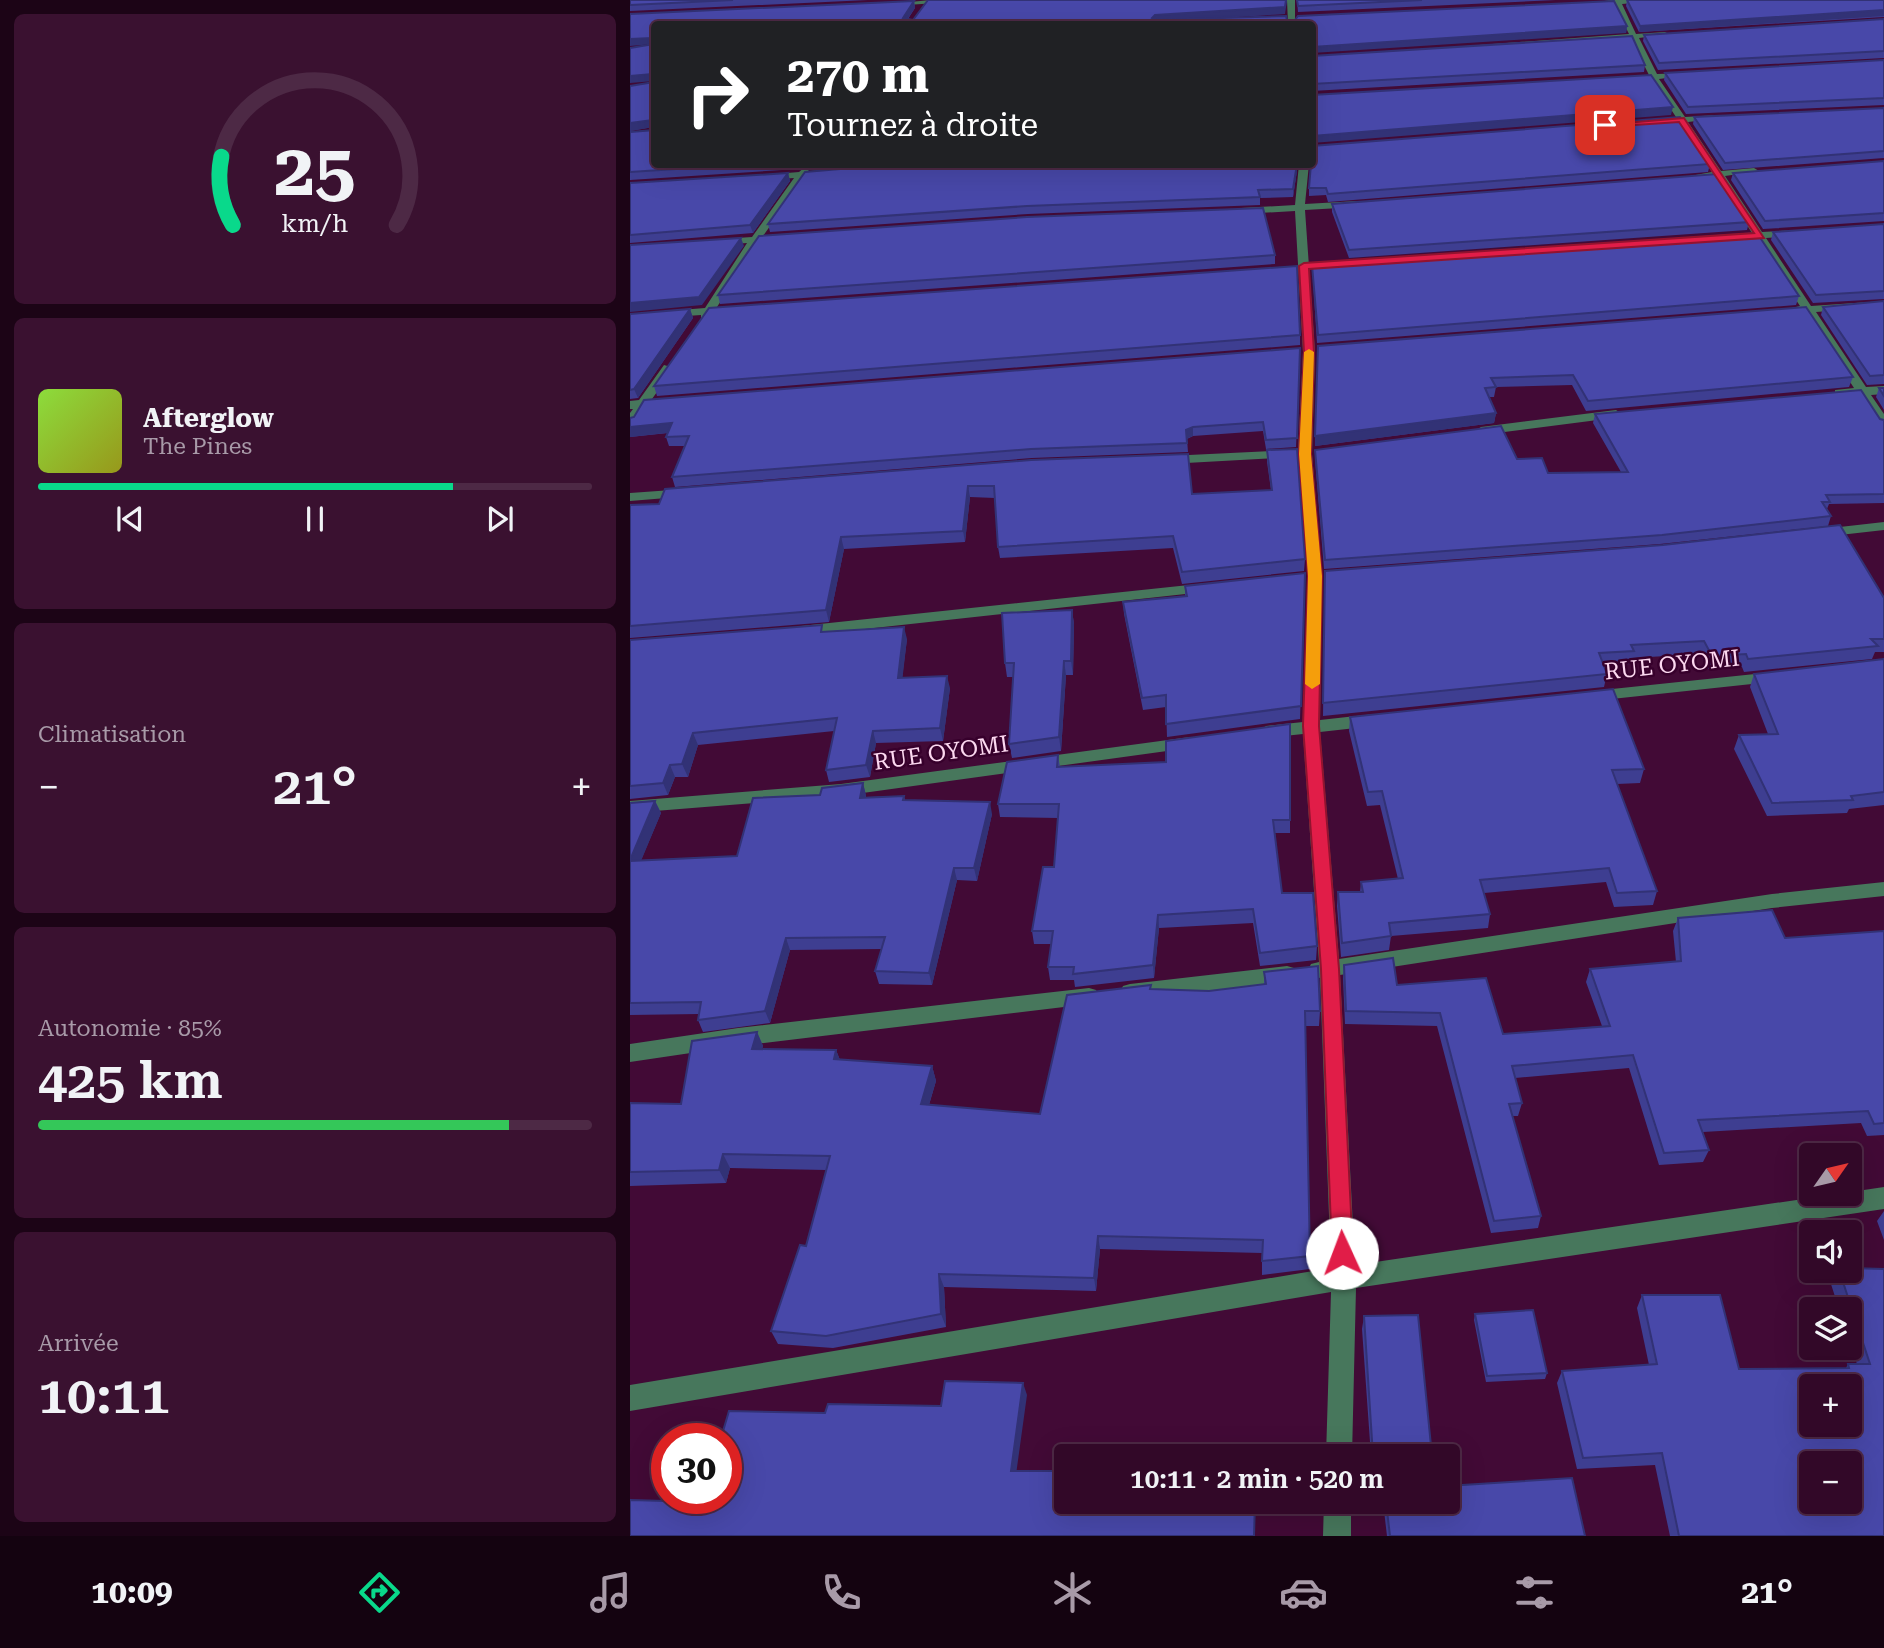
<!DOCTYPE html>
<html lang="fr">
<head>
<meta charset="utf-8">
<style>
	body { margin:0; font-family:"Roboto Serif",serif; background:#3a1130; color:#f1f3f6; height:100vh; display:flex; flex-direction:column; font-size:26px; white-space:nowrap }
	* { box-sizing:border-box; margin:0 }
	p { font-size:23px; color:#a89aa8 }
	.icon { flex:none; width:38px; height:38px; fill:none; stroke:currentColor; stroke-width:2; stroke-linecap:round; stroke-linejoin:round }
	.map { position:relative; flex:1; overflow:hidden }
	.details { display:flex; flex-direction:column; gap:14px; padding:14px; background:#1c0416; width:630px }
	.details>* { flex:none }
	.guide { position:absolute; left:21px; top:21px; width:665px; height:147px; border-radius:7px; box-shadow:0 7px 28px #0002,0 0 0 2px #4d2945; background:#202124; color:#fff; overflow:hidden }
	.needle { width:46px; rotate:56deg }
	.fabs { position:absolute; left:1169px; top:1143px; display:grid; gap:14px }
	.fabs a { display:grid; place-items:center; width:63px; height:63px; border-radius:7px; background:#320828; box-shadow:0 7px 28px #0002,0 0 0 2px #4d2945; font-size:35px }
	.speed { position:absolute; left:21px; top:1423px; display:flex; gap:14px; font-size:35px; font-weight:700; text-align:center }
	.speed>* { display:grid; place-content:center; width:91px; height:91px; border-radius:50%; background:#320828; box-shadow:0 7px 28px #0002,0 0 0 2px #4d2945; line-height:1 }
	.speed .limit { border:10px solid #d22; background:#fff; color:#111 }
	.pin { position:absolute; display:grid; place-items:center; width:60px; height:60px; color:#fff; margin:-30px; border-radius:14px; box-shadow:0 4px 10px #0006 }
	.me { position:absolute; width:77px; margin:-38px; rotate:358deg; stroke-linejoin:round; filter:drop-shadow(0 0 5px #0008) }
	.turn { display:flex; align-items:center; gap:24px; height:147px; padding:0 21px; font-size:32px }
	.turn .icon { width:91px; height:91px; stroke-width:2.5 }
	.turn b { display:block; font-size:49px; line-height:60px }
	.big { font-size:52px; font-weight:600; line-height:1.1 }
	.details .widget { flex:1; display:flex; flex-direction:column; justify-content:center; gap:10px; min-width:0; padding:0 24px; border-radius:10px; background:#3a1130 }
	.details .dial { align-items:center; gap:0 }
	.dial svg { height:182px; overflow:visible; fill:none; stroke:#4d2945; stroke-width:7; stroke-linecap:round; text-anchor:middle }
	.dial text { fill:#f1f3f6; stroke:none }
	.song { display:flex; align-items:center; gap:21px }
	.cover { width:84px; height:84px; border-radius:10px; background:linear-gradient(135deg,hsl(90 70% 55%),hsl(60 70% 35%)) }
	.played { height:7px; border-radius:4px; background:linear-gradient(90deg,#09d98b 75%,#4d2945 75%) }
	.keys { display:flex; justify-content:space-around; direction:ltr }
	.heat { display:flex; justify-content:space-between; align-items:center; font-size:38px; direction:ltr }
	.charge { height:10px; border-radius:5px; background:linear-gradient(90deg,#34c759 85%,#4d2945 0) }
	.trip { position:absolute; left:424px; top:1444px; width:406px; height:70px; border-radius:7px; background:#320828; box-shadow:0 7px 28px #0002,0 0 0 2px #4d2945; font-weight:600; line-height:70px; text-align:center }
	.tab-bar { display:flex; height:112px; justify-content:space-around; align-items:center; background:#140310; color:#a89aa8 }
	.tab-bar .icon { width:49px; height:49px }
	.tab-bar .on { color:#09d98b }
	.tab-bar b { font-size:32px; color:#f1f3f6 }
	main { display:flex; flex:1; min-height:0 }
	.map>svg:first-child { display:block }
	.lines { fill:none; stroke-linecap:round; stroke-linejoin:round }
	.minor { fill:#47775c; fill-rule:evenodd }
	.wall { fill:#3e3e91 }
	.shaded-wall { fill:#323276 }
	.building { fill:#4848a9; stroke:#323276; stroke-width:2; fill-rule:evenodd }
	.route { fill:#e11d48; stroke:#92132f; stroke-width:2 }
	.slow { fill:#f59e0b }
	.labels { text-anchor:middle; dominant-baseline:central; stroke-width:5; stroke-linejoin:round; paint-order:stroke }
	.street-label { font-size:23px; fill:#fcd8f0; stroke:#37002c }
</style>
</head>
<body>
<main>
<section class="details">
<div class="widget dial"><svg viewBox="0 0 100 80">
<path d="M14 69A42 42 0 1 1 86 69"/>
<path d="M14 69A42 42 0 0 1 9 39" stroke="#09d98b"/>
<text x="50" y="56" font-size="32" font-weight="700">25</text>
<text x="50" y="72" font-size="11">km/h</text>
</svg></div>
<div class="widget">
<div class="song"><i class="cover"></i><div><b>Afterglow</b><p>The Pines</p></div></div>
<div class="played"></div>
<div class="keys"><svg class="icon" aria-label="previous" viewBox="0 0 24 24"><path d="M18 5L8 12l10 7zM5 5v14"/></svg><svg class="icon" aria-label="pause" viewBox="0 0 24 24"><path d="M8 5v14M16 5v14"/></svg><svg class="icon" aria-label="next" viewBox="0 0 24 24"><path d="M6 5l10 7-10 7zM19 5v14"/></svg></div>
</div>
<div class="widget"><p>Climatisation</p>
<div class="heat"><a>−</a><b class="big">21°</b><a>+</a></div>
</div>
<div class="widget"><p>Autonomie · 85%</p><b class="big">425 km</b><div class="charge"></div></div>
<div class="widget"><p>Arrivée</p><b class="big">10:11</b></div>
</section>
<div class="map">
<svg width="1254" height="1536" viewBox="0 0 1254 1536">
	<rect width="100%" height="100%" fill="#420a36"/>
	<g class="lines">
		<!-- minor -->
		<path class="minor" d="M301,0H351L262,6L258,4Z
			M657,0H665V24H658Z
			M982,0H1039L992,4L1006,34L1035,32L1039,34L1009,38L1027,74L1056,73L1060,75L1029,79L1055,117L1087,115L1091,118L1058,122L1091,171L1124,168L1129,171L1095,176L1132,232L1166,230L1171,233L1166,236L1136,238L1181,306L1254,301V307L1186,312L1236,387L1254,386V394L1241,395L1254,414V428L1249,427L1229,395L1205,396V390L1224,388L1175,313L1155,314L1149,311L1170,306L1126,239L1107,240L1102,237L1122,233L1086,177L1065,179L1060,176L1082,172L1050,123L1028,124L1024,121L1046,117L1021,79L1000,80L996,78L1019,75L1001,39L773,53L769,51L999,34L984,4L959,3Z
			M669,164H679L675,204L727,201L732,204L727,207L675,210L685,352L682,454L692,577L690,720L744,714L752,720L744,726L690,732L709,959L1142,894L1254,882V896L1142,908L710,975L725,1265L1254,1187V1209L726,1288L722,1456H696L701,1292L0,1411V1385L701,1268L690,978L681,976L678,970L681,964L689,962L673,734L636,738L627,732L636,726L673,722L678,577L668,454L673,352L665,211L611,214L606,211L611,208L665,205Z
			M175,167L179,171L196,170L201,173L175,177L133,236L150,235L155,238L154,240L128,243L87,307L102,308V312L83,315L75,321L71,320V315L0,320V314L75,308L117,243L91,245L86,242L91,239L122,237L164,178L136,180L131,177L133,175L169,172Z
			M34,365L44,368L22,399L35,398L41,402L35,406L17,407L5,425L0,426V413L3,409H0V401L9,400Z
			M986,410L992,414L991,417L851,435L845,431L851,427Z
			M660,450L667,454L665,457L538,464L531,460L538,456Z
			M56,489L61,490V496L0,501V493Z
			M1254,522V530L1192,537L1185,533L1192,529Z
			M578,583L583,585L586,588L583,591L171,636L163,631L171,626Z
			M1144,672L1150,673L1152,677L1150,681L963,701L955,696L963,691Z
			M560,737L569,743L566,747L211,796L0,813V801L211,784Z
			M657,966L664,968L667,974L664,980L657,982L500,1000L493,998L490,992L493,986L500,984Z
			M459,988L466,990L469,996L466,1002L459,1004L108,1046L0,1062V1044L108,1028Z
			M694,1502H721V1536H693Z"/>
	</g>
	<!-- wall -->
	<path class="wall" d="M0,0H238L0,11Z
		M667,0H926L668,12Z
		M997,0H1254V17L1009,32L996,6Z
		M284,1L285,8L278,19L283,20L655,14L569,19L997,26L996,33L682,24L24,164H175L168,169L0,180V132L24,130L23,127L0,131V86L24,82L23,44L0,14Z
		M1254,19V58L1028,70L1013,41L1014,35Z
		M682,56L1015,65L1014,72L682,91Z
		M1254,60V105L1056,114L1034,80L1035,73Z
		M1254,108V158L1093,170L1063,124L1064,117Z
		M1254,161V221L1133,229L1101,180L1103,173Z
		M175,164H237L180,168Z
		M269,164H668L663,197L630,198V205L398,214L140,232L138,224Z
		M1080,164L1078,172L698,202L696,195L679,196V188Z
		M158,173L160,181L123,233L0,243V183Z
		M702,204L1119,222L1117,230L719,258L702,212Z
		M1254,224V299L1183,303L1141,240L1143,232Z
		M645,255V264L90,304L88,295Z
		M682,265L1169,296L1166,305L687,343Z
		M1254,301V384L1237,385L1191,315L1193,307Z
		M60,309L63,318L8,398L0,399V314Z
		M670,335V345L27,396L24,386Z
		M688,346L1223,377L1219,387L956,411L942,385L866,387L864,397H859L866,413L864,423L685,446Z
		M670,348L666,447L636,449L633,431L563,436L557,439L558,452L402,458L45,487L42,477L55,446H39L36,437L38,433L0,437V418Z
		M1249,388H1254V410L1246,397Z
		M965,414L1254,420V503L1199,504L1197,509L1201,516L1198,526L1030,544L694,569L685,459V450L887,459L918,473L991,472L963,423Z
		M637,450L675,559L674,571L552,584L543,548L370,558L368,547L365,498L340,497L335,542L214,549L199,622L0,638V505L29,504L401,460L562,494L641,490L637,462Z
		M695,571L1254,598V652H1245L1242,659L1114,672L1112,667L1078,669L1070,654L1002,658L1000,664L974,666L977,674L974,687L693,716Z
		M675,573L670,719L537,737L536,707L513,710L494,614L493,602L555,596V586Z
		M442,610L444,624L443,675H436L431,751L382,758L379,744L383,677H377L375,663Z
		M194,632L277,639L272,678L320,688L313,741L246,743L240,777L199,782L196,770L204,731L68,745L58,777H45L38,795L0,799V640Z
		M1254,659V805L1219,809L1217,813L1137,816L1104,749L1109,735L1138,734L1120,687L1124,674Z
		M720,717L1014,769L1010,783L987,784L1027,891L1023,905L984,907L976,882L854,893L860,914L858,928L761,936L759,950L711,957L707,906L708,892H730L731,882L768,879L750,805L737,806L719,731Z
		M428,755L430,767L660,820V833H645L652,893L687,946L686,960L630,966L623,923L529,928L524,978L445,987L444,980H420L418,967L421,944H404L402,931L424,867L428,818L370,817L368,804Z
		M233,783L236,797L274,796L275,800L362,814L347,881L327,880L302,985L249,984L245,971L252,949L160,950L140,1023L73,1032L68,1020L69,1014L0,1015V803L25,801L31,813L11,860L107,856L190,795Z
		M1048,918L1155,938L1254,931V1135L1237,1136L1231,1123L1073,1132L1079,1150L1073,1162L1029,1165L999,1068L885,1078L892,1103L888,1116H882L911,1216L908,1228L861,1233L807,1026L715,1024L713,978L714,965L767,985L873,1034L972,1026L956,982L960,969L1046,962L1043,931Z
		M634,972L690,1011L689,1026H675L680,1256V1269L632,1275V1253L470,1249L466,1291L314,1287L316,1327L203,1348L148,1344L141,1331L176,1246L196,1170L100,1168L96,1183L0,1186V1103L51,1104L127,1032L133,1046L132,1049L206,1050L210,1060L302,1066L306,1081L299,1105L410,1114L521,985V989L579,991L634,984Z
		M1254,1211V1240L1247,1221Z
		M1254,1269V1536H1040L1025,1465L947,1469L927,1383L932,1371L1019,1365L1007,1308L1012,1295L1109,1369L1216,1368L1218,1364H1227L1220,1343V1309H1209L1200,1281L1206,1270Z
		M845,1314L917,1373L915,1379L856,1382L844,1320Z
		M734,1316L802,1456H741L732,1329Z
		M753,1502H817L955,1536H757Z"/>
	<!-- shaded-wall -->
	<path class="shaded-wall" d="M657,0L655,14L525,21L522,18L525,15Z
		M284,1L285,8L274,24L273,18Z
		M1254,10V16L1009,32L1010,26Z
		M997,26L996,33L682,53V47Z
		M22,38L24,44L0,46V39Z
		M22,74L24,81L0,83V76Z
		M1043,107L1041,115L682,143V136Z
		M22,120L24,127L0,131V123Z
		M167,164H175L168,169Z
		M667,164H668L663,197V189Z
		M158,173L160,181L123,233L120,225Z
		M111,238L114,246L72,305L0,312V303Z
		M60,309L63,318L8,398L4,389Z
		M866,413L864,423L685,446V436Z
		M42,423L45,432L0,437V427Z
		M563,427V436L556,439V430Z
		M338,486L340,497L335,542L333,531Z
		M211,537L214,549L199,622L196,610Z
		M442,610L444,624L443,675L441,661Z
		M274,627L277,639L271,691L268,678Z
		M434,661L436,675L431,751L429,737Z
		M317,676L320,688L313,741L310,728Z
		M243,731L246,743L240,777L236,765Z
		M63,733L68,745L58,777L52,764Z
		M40,765L45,777L38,795L33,783Z
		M233,783L236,795L233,810L230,798Z
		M25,801L31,813L6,873L0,860Z
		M360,802L362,814L347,881L344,868Z
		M324,868L327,880L302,985L299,973Z
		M528,915L529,928L524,978L523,965Z
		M156,938L160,950L140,1023L135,1011Z
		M127,1032L133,1046L128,1064L122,1049Z
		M206,1050L212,1065L204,1059Z
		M302,1066L306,1081L295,1118L291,1104Z
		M93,1154L100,1168L96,1183L89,1170Z
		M468,1236L470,1249L466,1291L464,1278Z
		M309,1274L314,1287L316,1327L311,1314Z
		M393,1383L397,1395L385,1482L381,1471Z"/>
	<!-- building -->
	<path class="building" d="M0,0H103L0,5Z
		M298,0H656L655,7L525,15L522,18L525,20L656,16L657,20H665L668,16L984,1L997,26L682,47V24H24V44L22,38L0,39V14L284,1L273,18L283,20Z
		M667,0H792L668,6Z
		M997,0H1254V10L1010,26Z
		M1254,19V51L1029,63L1014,35Z
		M1002,36L1015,65L682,84V56Z
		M24,44V82L22,74L0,76V48Z
		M1254,60V98L1058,107L1035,73Z
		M1021,75L1043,107L682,136V95Z
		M24,82V164H123L0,172V132L24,130L22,120L0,123V86Z
		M1254,108V151L1095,163L1064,117Z
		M1050,117L1080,164L698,194L696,188H679L681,164H682V146Z
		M1254,161V213L1135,221L1103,173Z
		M269,164H667L663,189L628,190L630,197L397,206L138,224L175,172Z
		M158,173L120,225L0,235V183Z
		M1087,174L1119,222L719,250L702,204Z
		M633,208L645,255L88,295L129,236L397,217Z
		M1254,224V291L1186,295L1143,232Z
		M1127,233L1169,296L688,335L682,265Z
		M111,238L69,297L0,303V245Z
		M667,266L670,335L24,386L79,308Z
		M1254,301V375L1240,376L1193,307Z
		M1176,307L1223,377L958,401L943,375L861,378L866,387L855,388L866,413L685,436L688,346Z
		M60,309L4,389L0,390V314Z
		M670,348L667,438L636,440L633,422L563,427L556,430L557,443L401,449L42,477L59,436L36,437L42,423L0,427V418L4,417L14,400Z
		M1249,388H1254V396Z
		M1231,390L1250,419L1254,420V494L1196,495L1200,502H1192L1201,516L1032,535L695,560L685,450L871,426L887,459L912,458L918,473L998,472L965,414Z
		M667,449L675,559L552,572L543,536L368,547L364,486H338L333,531L211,537L196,610L0,626V505L29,504L35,489L401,460L558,454L562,494L642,490L637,450Z
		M1210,525L1254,598V639H1241L1248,646L1118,659L1116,654L1082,656L1074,641L1001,645L1004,651L969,653L977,674L693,703L695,571L1033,545Z
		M675,573L671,706L536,724V695L512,698L493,602L557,596L555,586Z
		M442,610L441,661H434L429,737L379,744L384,663H375L372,613Z
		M192,625L191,632L274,627L268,678L317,676L310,728L243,731L236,765L196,770L207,718L63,733L52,764L40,765L33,783L0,786V640Z
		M1254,659V792L1221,796L1223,800L1142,803L1109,735L1148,734L1124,674Z
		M983,689L1014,769L982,770L1027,891L987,893L979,868L850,880L860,914L759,923L761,936L712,943L708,892H733L731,882L773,878L752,791L738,792L720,717Z
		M660,724V820H643L652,893H683L687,946L630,953L623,909L528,915L523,965L443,974L444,967H418L423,931H402L413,867H424L429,804H368L377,762L428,755L427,767L536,762V741Z
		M233,783L230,798L274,796L273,800L360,802L344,868H324L299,973L245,971L255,937L156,938L135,1011L68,1020L71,1002L0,1003V861L107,856L123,798L190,795L192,788Z
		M25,801L0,860V803Z
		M1142,910L1155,938L1254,931V1123L1244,1124L1238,1111L1068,1120L1079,1150L1034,1153L1003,1055L882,1066L892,1103L879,1104L911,1216L864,1221L810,1013L716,1011L714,965L763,958L767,985L856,978L873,1034L980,1026L960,969L1051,961L1048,918Z
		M688,966L690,1011H675L680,1256L632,1261L633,1240L468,1236L464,1278L309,1274L311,1314L196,1336L141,1331L170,1245L176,1246L200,1156L93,1154L89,1170L0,1172V1103L51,1104L62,1041L127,1032L122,1049L206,1050L204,1059L302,1066L291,1104L410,1114L437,995L521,985L520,989L579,991L636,984L634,972Z
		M1220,1268L1254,1269V1536H1049L1032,1453L953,1458L932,1371L1027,1364L1012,1295H1090L1109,1369L1219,1368L1218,1364H1240L1209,1270H1220ZM1181,1386H1220V1424H1181ZM1181,1463H1220V1502H1181Z
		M903,1310L917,1373L857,1376L845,1314Z
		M788,1315L802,1456H743L734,1316Z
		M315,1381L393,1383L381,1471H436V1502H625L624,1536H0V1500L73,1502L74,1498H96V1438H91L99,1411L195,1413L198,1404L311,1406Z
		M512,1454L572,1456H511Z
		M942,1478L955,1536H760L756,1502H817V1486Z"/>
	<!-- route -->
	<path class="route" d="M1054,118L1134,238L679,269L684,352L681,454L692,576L689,726L709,969L723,1253L720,1260L712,1263L705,1260L702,1253L691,969L673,726L678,576L669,454L674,352L669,266L674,263L1124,233L1049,122L975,127L971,125Z"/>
	<!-- slow -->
	<path class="slow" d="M679,349L684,352L681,454L692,576L690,684L682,689L675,684L678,576L669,454L674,352Z"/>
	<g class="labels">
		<!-- street labels -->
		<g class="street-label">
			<text transform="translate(1042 665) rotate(-6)">RUE OYOMI</text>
			<text transform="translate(311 753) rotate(-8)">RUE OYOMI</text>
		</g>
	</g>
</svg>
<div class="fabs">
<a><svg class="needle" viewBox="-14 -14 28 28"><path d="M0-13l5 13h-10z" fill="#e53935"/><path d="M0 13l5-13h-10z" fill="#a89aa8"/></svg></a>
<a><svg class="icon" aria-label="sound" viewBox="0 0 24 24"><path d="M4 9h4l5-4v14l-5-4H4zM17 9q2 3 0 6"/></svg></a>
<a><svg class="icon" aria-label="layers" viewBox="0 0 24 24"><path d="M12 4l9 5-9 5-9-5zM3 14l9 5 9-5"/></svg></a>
<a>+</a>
<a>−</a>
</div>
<div class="speed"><div class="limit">30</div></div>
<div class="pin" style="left:975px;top:125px;background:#d93025"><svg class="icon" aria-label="arrive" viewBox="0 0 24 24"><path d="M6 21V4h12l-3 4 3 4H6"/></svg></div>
<svg class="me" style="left:712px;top:1253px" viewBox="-20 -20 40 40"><circle r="19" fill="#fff"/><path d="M0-13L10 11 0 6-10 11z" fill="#e11d48"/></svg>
<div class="trip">10:11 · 2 min · 520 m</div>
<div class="guide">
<div class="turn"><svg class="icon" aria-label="right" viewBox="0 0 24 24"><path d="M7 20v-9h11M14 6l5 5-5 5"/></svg><div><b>270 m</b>Tournez à droite</div></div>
</div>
</div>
</main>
<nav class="tab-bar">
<b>10:09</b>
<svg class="icon on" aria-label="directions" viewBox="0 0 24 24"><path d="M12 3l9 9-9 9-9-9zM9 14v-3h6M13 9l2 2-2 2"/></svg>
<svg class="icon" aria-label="music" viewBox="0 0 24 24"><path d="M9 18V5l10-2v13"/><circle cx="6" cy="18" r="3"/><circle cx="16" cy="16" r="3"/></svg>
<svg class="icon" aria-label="phone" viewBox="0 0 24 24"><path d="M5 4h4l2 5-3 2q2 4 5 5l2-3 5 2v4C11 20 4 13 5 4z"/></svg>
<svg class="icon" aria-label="climate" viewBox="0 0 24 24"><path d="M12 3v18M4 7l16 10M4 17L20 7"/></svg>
<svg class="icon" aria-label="car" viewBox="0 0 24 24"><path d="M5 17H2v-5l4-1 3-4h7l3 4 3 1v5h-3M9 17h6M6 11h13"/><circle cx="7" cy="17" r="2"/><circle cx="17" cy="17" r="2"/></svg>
<svg class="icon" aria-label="filters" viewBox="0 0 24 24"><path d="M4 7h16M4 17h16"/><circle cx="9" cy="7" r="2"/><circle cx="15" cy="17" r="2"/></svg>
<b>21°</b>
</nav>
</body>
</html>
